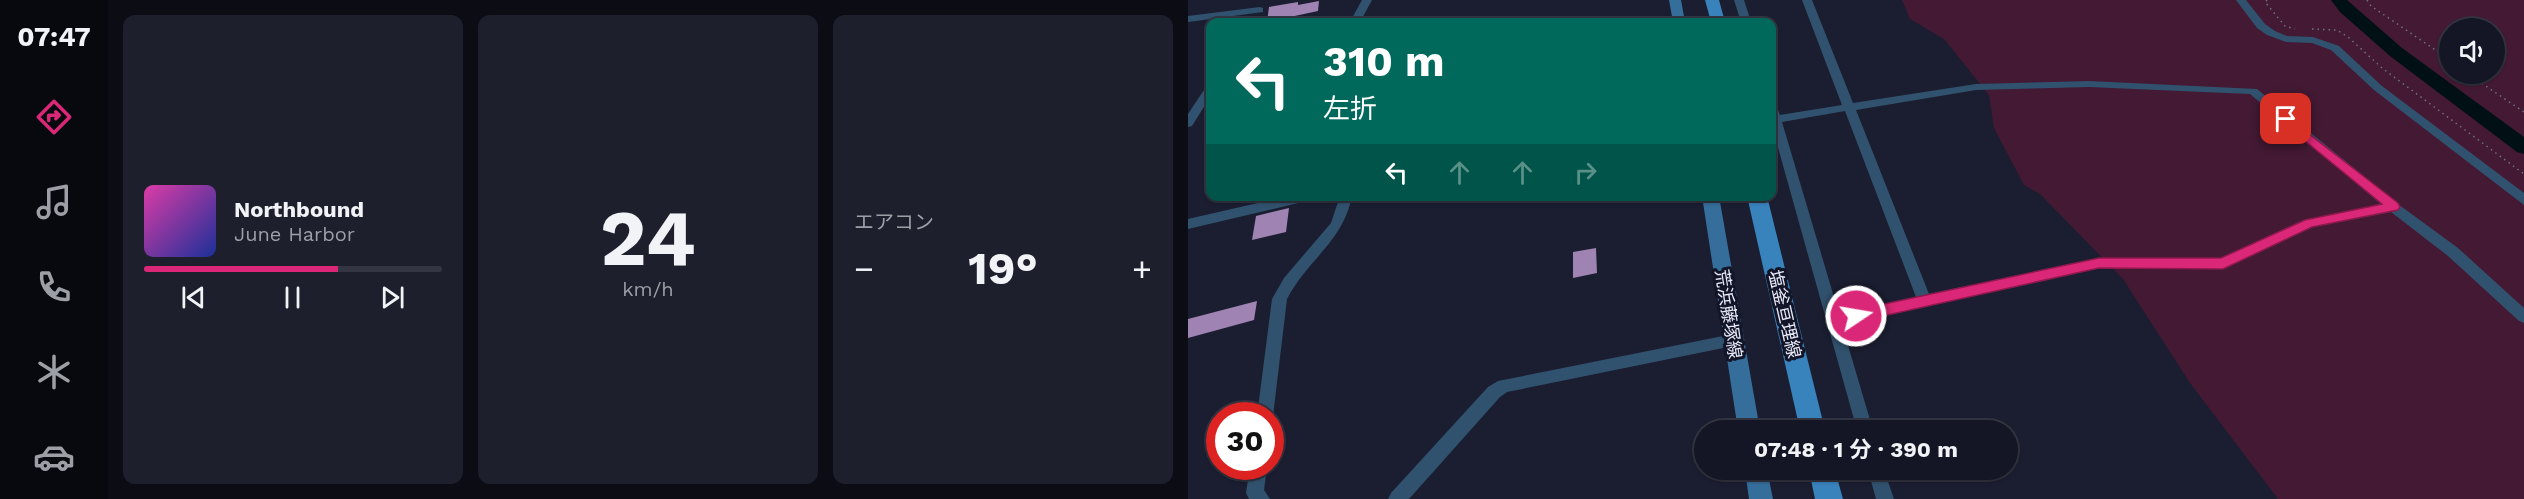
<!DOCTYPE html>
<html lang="ja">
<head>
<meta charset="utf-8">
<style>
	body { margin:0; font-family:"Work Sans","Noto Sans JP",sans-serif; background:#1d1f2d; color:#f1f3f6; height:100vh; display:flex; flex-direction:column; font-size:22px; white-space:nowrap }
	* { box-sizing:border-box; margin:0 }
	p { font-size:20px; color:#9d9fa7 }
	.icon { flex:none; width:33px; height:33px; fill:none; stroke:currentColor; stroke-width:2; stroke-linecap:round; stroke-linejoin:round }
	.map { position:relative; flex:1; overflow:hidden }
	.panel { display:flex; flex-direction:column; gap:15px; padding:15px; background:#0b0c14; width:1080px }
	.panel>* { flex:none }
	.guide { position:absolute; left:18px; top:18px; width:570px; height:183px; border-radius:12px; box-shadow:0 2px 4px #0004,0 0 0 2px #333542; background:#00695c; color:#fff; overflow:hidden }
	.buttons { position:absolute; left:1251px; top:18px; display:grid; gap:12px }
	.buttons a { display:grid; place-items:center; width:66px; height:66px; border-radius:50%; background:#141625; box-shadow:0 2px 4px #0004,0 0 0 2px #333542; font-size:30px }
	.speed { position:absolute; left:18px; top:402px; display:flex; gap:12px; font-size:30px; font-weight:700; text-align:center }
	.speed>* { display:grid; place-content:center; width:78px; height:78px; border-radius:50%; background:#141625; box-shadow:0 2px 4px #0004,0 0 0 2px #333542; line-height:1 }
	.speed .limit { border:9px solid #d22; background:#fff; color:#111 }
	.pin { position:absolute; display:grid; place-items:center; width:51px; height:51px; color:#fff; margin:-26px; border-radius:12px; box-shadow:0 3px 9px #0006 }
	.me { position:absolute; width:66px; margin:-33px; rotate:78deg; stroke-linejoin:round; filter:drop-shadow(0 0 4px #0008) }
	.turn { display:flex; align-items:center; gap:21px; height:126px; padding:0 18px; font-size:27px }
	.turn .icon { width:78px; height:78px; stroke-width:2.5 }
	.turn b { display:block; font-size:42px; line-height:51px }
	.lanes { display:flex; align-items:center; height:57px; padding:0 18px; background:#0003; justify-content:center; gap:30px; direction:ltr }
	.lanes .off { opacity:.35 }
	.big { font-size:45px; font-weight:700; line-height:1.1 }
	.panel .tile { flex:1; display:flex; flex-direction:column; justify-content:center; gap:9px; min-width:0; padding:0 21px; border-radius:12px; background:#1d1f2d }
	.panel .dial { align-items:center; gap:0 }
	.dial b { font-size:78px; line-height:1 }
	.song { display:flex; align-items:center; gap:18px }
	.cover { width:72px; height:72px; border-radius:9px; background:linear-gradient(135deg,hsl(320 70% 55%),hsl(230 70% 35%)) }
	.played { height:6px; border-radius:3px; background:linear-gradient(90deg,#db2777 65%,#333542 65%) }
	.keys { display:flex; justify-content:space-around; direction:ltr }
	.heat { display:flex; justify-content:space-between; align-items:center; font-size:33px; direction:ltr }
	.panel .tiles { flex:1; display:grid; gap:15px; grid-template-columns:repeat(3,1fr) }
	.trip { position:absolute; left:506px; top:420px; width:324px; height:60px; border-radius:30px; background:#141625; box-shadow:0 2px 4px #0004,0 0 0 2px #333542; font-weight:700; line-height:60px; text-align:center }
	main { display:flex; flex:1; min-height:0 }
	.tab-bar { display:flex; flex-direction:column; width:108px; justify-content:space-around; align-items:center; background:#08090f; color:#9d9fa7 }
	.tab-bar .icon { width:42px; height:42px }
	.tab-bar .current { color:#db2777 }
	.tab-bar b { font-size:27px; color:#f1f3f6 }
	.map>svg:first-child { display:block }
	.green { fill:#431933; fill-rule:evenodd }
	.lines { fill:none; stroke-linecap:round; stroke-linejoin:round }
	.river { fill:#001014; fill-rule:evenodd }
	.building { fill:#9f83b2 }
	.path { stroke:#6e7182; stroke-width:1.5; stroke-dasharray:1.5 4; stroke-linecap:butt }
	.street { fill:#31526e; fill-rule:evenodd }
	.secondary { fill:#366e9b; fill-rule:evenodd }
	.primary { fill:#3983bd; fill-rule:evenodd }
	.route { fill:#db2777; stroke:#8e194d; stroke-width:1.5 }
	.labels { text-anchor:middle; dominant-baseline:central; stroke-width:6; stroke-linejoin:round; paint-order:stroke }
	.street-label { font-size:18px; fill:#e7eaf8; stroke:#121427 }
</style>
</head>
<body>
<main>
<nav class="tab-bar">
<b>07:47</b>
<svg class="icon current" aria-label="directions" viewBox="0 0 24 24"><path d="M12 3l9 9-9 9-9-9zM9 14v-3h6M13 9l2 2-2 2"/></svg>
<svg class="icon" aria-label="music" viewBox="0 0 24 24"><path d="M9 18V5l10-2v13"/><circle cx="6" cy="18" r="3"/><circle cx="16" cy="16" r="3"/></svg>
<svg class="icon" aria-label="phone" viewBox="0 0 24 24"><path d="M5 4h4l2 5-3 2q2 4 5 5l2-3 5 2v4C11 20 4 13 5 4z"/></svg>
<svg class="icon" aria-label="climate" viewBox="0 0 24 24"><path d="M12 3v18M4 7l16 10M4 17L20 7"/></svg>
<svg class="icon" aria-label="car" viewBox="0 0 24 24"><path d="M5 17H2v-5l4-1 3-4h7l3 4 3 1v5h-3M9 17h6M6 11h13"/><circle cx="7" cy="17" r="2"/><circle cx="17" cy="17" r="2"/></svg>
</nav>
<section class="panel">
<div class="tiles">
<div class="tile">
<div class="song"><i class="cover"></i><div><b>Northbound</b><p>June Harbor</p></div></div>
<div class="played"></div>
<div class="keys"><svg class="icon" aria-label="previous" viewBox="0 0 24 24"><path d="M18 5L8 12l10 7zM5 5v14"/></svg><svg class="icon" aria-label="pause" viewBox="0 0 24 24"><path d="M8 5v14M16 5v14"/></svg><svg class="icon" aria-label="next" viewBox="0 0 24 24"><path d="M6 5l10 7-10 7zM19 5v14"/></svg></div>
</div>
<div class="tile dial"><b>24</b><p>km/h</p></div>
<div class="tile"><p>エアコン</p>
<div class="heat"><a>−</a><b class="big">19°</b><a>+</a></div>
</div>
</div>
</section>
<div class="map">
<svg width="1336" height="499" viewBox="0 0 1336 499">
	<rect width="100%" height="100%" fill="#1b1e31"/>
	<!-- green -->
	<path class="green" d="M714,0H1336V499H1090L1002,383L935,279L852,194L836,185L806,128L801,95L756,39L722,19ZM1262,28H1306V74H1262Z"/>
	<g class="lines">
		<!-- river -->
		<path class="river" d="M1143,0H1159L1214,48L1336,137V154L1329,152L1202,56L1152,12Z"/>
	</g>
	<!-- building -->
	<path class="building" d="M131,1L130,11L79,22L81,7L110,2V5Z
		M101,208L98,232L64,240L68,216Z
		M408,248L409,273L385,278V252Z
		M69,301L66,320L0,338V319Z"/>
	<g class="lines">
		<!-- path -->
		<path class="path" d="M1079,0L1077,2L1097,26L1107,29
			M1179,0L1183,6L1262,60
			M1124,29L1149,30L1160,37L1194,68L1336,174
			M1280,74L1336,112"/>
		<!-- street -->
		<path class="street" d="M174,0H184L172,22H162Z
			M546,0H556L563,22H553Z
			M614,0H624L665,103L788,84L901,81L1069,89L1210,204L1270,248L1336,308V323L1331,321L1260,256L1203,212L1124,227L1035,268H911L654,325L685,430H669L584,126V105H588L592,115L654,105ZM901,87L1062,94L1194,205L1116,220L1033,258H911L741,294L668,110L788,90ZM657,111L728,297L651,314L594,122Z
			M1048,0H1058L1077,24L1087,31L1099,36L1125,37L1151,46L1194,86L1336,193V205L1186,90L1143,50L1124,43L1098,42L1079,35L1069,28Z
			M72,7L75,8V12L0,22V16Z
			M22,86V97L4,126L0,127V114L18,87Z
			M101,196H129L123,200L0,229V219Z
			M152,196H164C155,242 119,260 99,299L85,416L82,421V416H69L84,299L96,278L143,223Z
			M545,334L550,336L552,340L550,344L545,346L319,392L312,397L221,499H200L203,493L300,387L310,381Z
			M62,466H79L76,490L82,499H61L58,493Z
			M680,470H696L706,499H688Z"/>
		<!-- secondary -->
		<path class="secondary" d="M481,0H493L497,22H485Z
			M514,196H531L572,430H550Z
			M557,470H579L585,499H561Z"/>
		<!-- primary -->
		<path class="primary" d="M517,0H531L537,22H523Z
			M559,196H579L637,430H612Z
			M621,470H647L655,499H627Z"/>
	</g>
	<!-- route -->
	<path class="route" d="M1098,116L1210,203L1212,207L1210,210L1124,227L1035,269L911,268L668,322L663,320L661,316L663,311L668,310L911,258H1033L1117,220L1194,204L1094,122L1092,119Z"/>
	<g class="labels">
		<!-- street labels -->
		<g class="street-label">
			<text transform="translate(541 314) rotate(81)">荒浜藤塚線</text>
			<text transform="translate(597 314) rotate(77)">塩釜亘理線</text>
		</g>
	</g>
</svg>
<div class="buttons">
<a><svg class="icon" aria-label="sound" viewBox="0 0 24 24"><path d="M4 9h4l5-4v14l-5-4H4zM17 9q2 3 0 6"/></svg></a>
</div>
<div class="speed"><div class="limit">30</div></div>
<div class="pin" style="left:1098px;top:119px;background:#d93025"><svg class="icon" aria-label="arrive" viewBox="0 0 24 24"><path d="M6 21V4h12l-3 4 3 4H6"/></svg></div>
<svg class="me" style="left:668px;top:316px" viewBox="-20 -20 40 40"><circle r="17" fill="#db2777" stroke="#fff" stroke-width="3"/><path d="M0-11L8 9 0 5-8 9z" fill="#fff"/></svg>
<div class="trip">07:48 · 1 分 · 390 m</div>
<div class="guide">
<div class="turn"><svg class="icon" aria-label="left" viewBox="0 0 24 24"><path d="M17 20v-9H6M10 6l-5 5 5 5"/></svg><div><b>310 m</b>左折</div></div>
<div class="lanes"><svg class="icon" aria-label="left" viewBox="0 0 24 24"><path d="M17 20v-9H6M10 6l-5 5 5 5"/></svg><svg class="icon off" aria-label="ahead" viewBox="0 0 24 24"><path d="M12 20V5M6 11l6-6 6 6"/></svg><svg class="icon off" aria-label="ahead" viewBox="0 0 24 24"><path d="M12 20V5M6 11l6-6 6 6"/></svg><svg class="icon off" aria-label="right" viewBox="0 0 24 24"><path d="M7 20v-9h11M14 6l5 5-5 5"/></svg></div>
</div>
</div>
</main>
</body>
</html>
